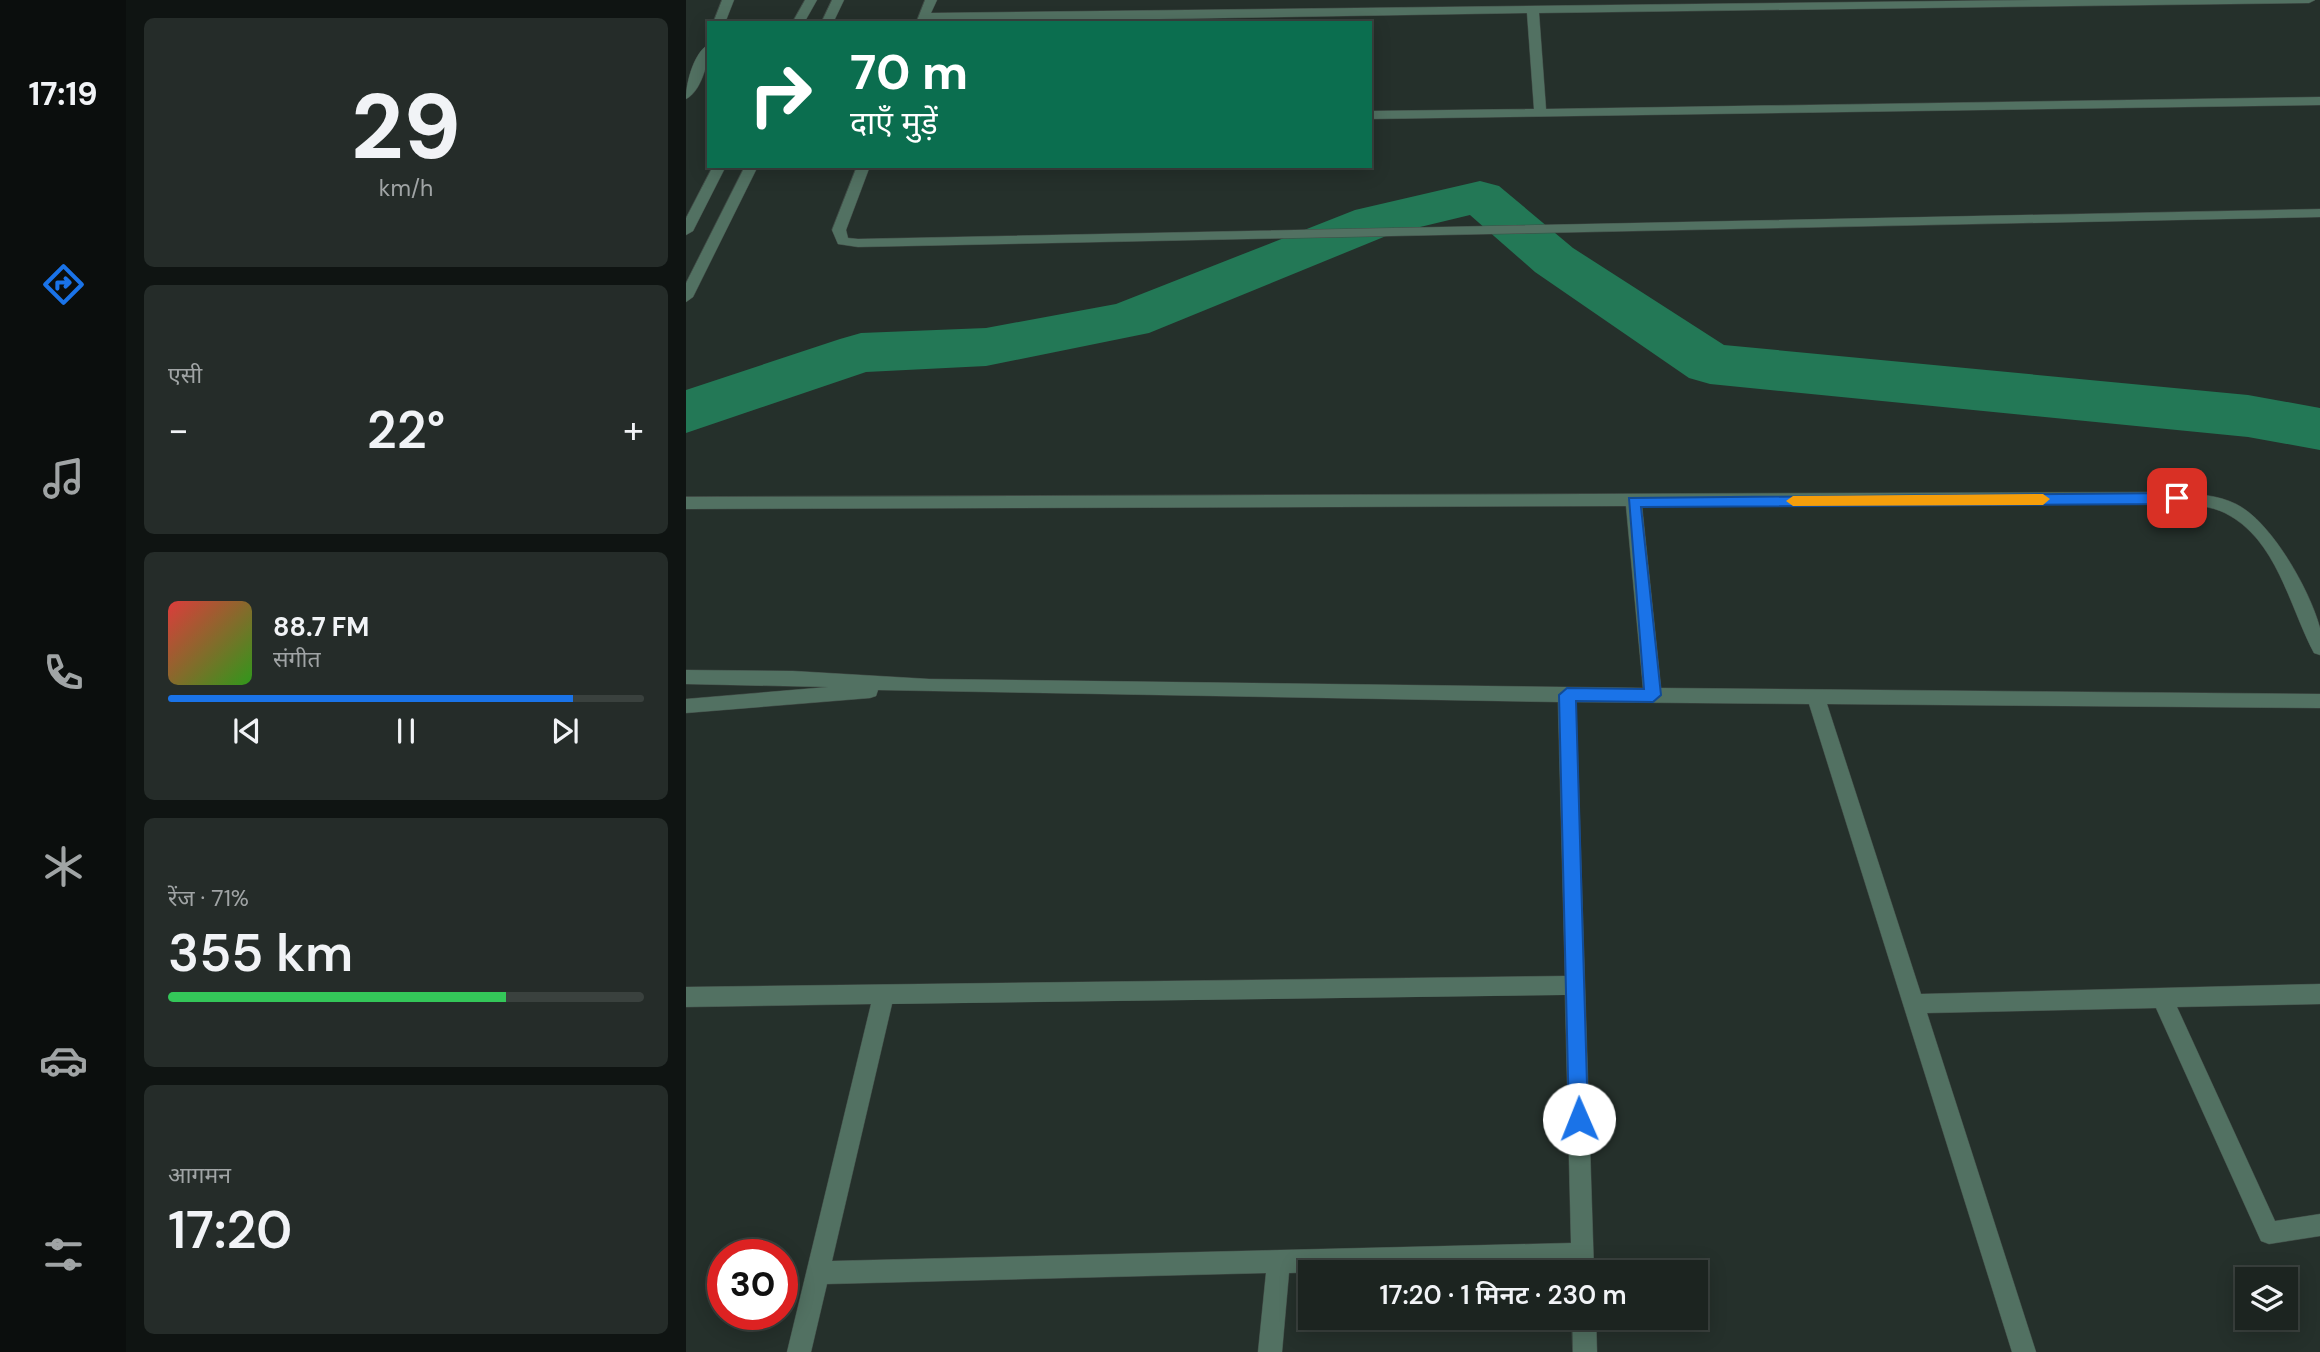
<!DOCTYPE html>
<html lang="hi">
<head>
<meta charset="utf-8">
<style>
	body { margin:0; font-family:"DM Sans","Noto Sans Devanagari",sans-serif; background:#252c29; color:#f1f3f6; height:100vh; display:flex; flex-direction:column; font-size:26px; white-space:nowrap }
	* { box-sizing:border-box; margin:0 }
	p { font-size:23px; color:#a0a4a5 }
	.icon { flex:none; width:38px; height:38px; fill:none; stroke:currentColor; stroke-width:2; stroke-linecap:round; stroke-linejoin:round }
	.map { position:relative; flex:1; overflow:hidden }
	.panel { display:flex; flex-direction:column; gap:18px; padding:18px; background:#0f1412; width:560px }
	.panel>* { flex:none }
	.banner { position:absolute; left:21px; top:21px; width:665px; height:147px; border-radius:0px; box-shadow:0 4px 18px #0003,0 0 0 2px #3a413e; background:#0b6e4f; color:#fff; overflow:hidden }
	.tools { position:absolute; left:1549px; top:1267px; display:grid; gap:14px }
	.tools a { display:grid; place-items:center; width:63px; height:63px; border-radius:0px; background:#1c2420; box-shadow:0 4px 18px #0003,0 0 0 2px #3a413e; font-size:35px }
	.speed { position:absolute; left:21px; top:1239px; display:flex; gap:14px; font-size:35px; font-weight:700; text-align:center }
	.speed>* { display:grid; place-content:center; width:91px; height:91px; border-radius:50%; background:#1c2420; box-shadow:0 4px 18px #0003,0 0 0 2px #3a413e; line-height:1 }
	.speed .limit { border:10px solid #d22; background:#fff; color:#111 }
	.pin { position:absolute; display:grid; place-items:center; width:60px; height:60px; color:#fff; margin:-30px; border-radius:14px; box-shadow:0 4px 10px #0006 }
	.me { position:absolute; width:77px; margin:-38px; rotate:359deg; stroke-linejoin:round; filter:drop-shadow(0 0 5px #0008) }
	.turn { display:flex; align-items:center; gap:24px; height:147px; padding:0 28px; font-size:32px }
	.turn .icon { width:91px; height:91px; stroke-width:2.5 }
	.turn b { display:block; font-size:49px; line-height:60px }
	.big { font-size:52px; font-weight:600; line-height:1.1 }
	.panel .tile { flex:1; display:flex; flex-direction:column; justify-content:center; gap:10px; min-width:0; padding:0 24px; border-radius:10px; background:#252c29 }
	.panel .dial { align-items:center; gap:0 }
	.dial b { font-size:91px; line-height:1 }
	.song { display:flex; align-items:center; gap:21px }
	.cover { width:84px; height:84px; border-radius:10px; background:linear-gradient(135deg,hsl(0 70% 55%),hsl(110 70% 35%)) }
	.played { height:7px; border-radius:4px; background:linear-gradient(90deg,#1a73e8 85%,#3a413e 85%) }
	.keys { display:flex; justify-content:space-around; direction:ltr }
	.heat { display:flex; justify-content:space-between; align-items:center; font-size:38px; direction:ltr }
	.charge { height:10px; border-radius:5px; background:linear-gradient(90deg,#34c759 71%,#3a413e 0) }
	.trip { position:absolute; left:612px; top:1260px; width:410px; height:70px; border-radius:0px; background:#1c2420; box-shadow:0 4px 18px #0003,0 0 0 2px #3a413e; font-weight:600; line-height:70px; text-align:center }
	main { display:flex; flex:1; min-height:0 }
	.dock { display:flex; flex-direction:column; width:126px; justify-content:space-around; align-items:center; background:#0b0e0d; color:#a0a4a5 }
	.dock .icon { width:49px; height:49px }
	.dock .current { color:#1a73e8 }
	.dock b { font-size:32px; color:#f1f3f6 }
	.map>svg:first-child { display:block }
	.lines { fill:none; stroke-linecap:round; stroke-linejoin:round }
	.river { fill:#237856; fill-rule:evenodd }
	.minor-casing { stroke:#424c47; stroke-width:1 }
	.minor { fill:#527162; fill-rule:evenodd }
	.route { fill:#1a73e8; stroke:#114b97; stroke-width:2 }
	.slow { fill:#f59e0b }
</style>
</head>
<body>
<main>
<nav class="dock">
<b>17:19</b>
<svg class="icon current" aria-label="directions" viewBox="0 0 24 24"><path d="M12 3l9 9-9 9-9-9zM9 14v-3h6M13 9l2 2-2 2"/></svg>
<svg class="icon" aria-label="music" viewBox="0 0 24 24"><path d="M9 18V5l10-2v13"/><circle cx="6" cy="18" r="3"/><circle cx="16" cy="16" r="3"/></svg>
<svg class="icon" aria-label="phone" viewBox="0 0 24 24"><path d="M5 4h4l2 5-3 2q2 4 5 5l2-3 5 2v4C11 20 4 13 5 4z"/></svg>
<svg class="icon" aria-label="climate" viewBox="0 0 24 24"><path d="M12 3v18M4 7l16 10M4 17L20 7"/></svg>
<svg class="icon" aria-label="car" viewBox="0 0 24 24"><path d="M5 17H2v-5l4-1 3-4h7l3 4 3 1v5h-3M9 17h6M6 11h13"/><circle cx="7" cy="17" r="2"/><circle cx="17" cy="17" r="2"/></svg>
<svg class="icon" aria-label="filters" viewBox="0 0 24 24"><path d="M4 7h16M4 17h16"/><circle cx="9" cy="7" r="2"/><circle cx="15" cy="17" r="2"/></svg>
</nav>
<section class="panel">
<div class="tile dial"><b>29</b><p>km/h</p></div>
<div class="tile"><p>एसी</p>
<div class="heat"><a>−</a><b class="big">22°</b><a>+</a></div>
</div>
<div class="tile">
<div class="song"><i class="cover"></i><div><b>88.7 FM</b><p>संगीत</p></div></div>
<div class="played"></div>
<div class="keys"><svg class="icon" aria-label="previous" viewBox="0 0 24 24"><path d="M18 5L8 12l10 7zM5 5v14"/></svg><svg class="icon" aria-label="pause" viewBox="0 0 24 24"><path d="M8 5v14M16 5v14"/></svg><svg class="icon" aria-label="next" viewBox="0 0 24 24"><path d="M6 5l10 7-10 7zM19 5v14"/></svg></div>
</div>
<div class="tile"><p>रेंज · 71%</p><b class="big">355 km</b><div class="charge"></div></div>
<div class="tile"><p>आगमन</p><b class="big">17:20</b></div>
</section>
<div class="map">
<svg width="1634" height="1352" viewBox="0 0 1634 1352">
	<rect width="100%" height="100%" fill="#25302b"/>
	<g class="lines">
		<!-- river -->
		<path class="river" d="M794,181L813,186L887,248L1038,345L1562,395L1634,408V450L1562,437L1024,384L1003,378L849,272L784,215L705,234L463,333L300,366L180,372L0,433V390L154,339L175,333L300,328L430,304L669,210Z"/>
		<defs>
			<path id="minor" d="M36,0H48L39,23H27Z
				M119,0H131L118,23H106Z
				M146,0H158L147,23H135Z
				M239,0H251L245,13L1346,0H1629L1623,3L853,13L860,109L1634,97V105L684,119V111L848,109L841,13L230,23Z
				M23,44C23,60 16,91 0,99C0,82 8,52 23,44Z
				M27,166H40L7,231L0,235V218Z
				M59,166H72L7,297L0,302V283Z
				M171,166H184L160,230L162,238L172,239L1634,209V217L172,247L152,244L146,230Z
				M1491,492C1510,494 1532,495 1550,504C1585,521 1624,590 1634,628C1634,636 1634,646 1634,655L1628,653C1603,606 1591,539 1539,513C1525,506 1507,505 1491,504L956,506L975,688L1634,694V708L1141,704L1235,994L1634,984V1004L1491,1007L1589,1221L1634,1214V1236L1583,1244L1575,1241L1470,1008L1241,1013L1350,1352H1326L1123,704L890,702L908,1272H886L885,1266L603,1273L596,1352H572L580,1273L141,1284L125,1352H101L185,1004L0,1007V987L879,976L872,702L192,690L190,696L184,698L0,713V699L142,687L0,684V670L107,671L243,679L957,688L940,506L0,509V497ZM879,995L885,1243L146,1261L206,1004Z
				M886,1318H910L911,1352H887Z"/>
		</defs>
		<!-- minor casing -->
		<use href="#minor" class="minor-casing"/>
		<!-- minor -->
		<use href="#minor" class="minor"/>
	</g>
	<!-- route -->
	<path class="route" d="M1491,493L1498,498L1491,504L955,507L975,695L967,702L890,701L902,1119L900,1126L893,1129L886,1126L883,1119L873,695L881,688L958,689L943,498Z"/>
	<!-- slow -->
	<path class="slow" d="M1357,494L1364,499L1357,505L1107,506L1100,501L1107,496Z"/>
</svg>
<div class="tools">
<a><svg class="icon" aria-label="layers" viewBox="0 0 24 24"><path d="M12 4l9 5-9 5-9-5zM3 14l9 5 9-5"/></svg></a>
</div>
<div class="speed"><div class="limit">30</div></div>
<div class="pin" style="left:1491px;top:498px;background:#d93025"><svg class="icon" aria-label="arrive" viewBox="0 0 24 24"><path d="M6 21V4h12l-3 4 3 4H6"/></svg></div>
<svg class="me" style="left:893px;top:1119px" viewBox="-20 -20 40 40"><circle r="19" fill="#fff"/><path d="M0-13L10 11 0 6-10 11z" fill="#1a73e8"/></svg>
<div class="trip">17:20 · 1 मिनट · 230 m</div>
<div class="banner">
<div class="turn"><svg class="icon" aria-label="right" viewBox="0 0 24 24"><path d="M7 20v-9h11M14 6l5 5-5 5"/></svg><div><b>70 m</b>दाएँ मुड़ें</div></div>
</div>
</div>
</main>
</body>
</html>
